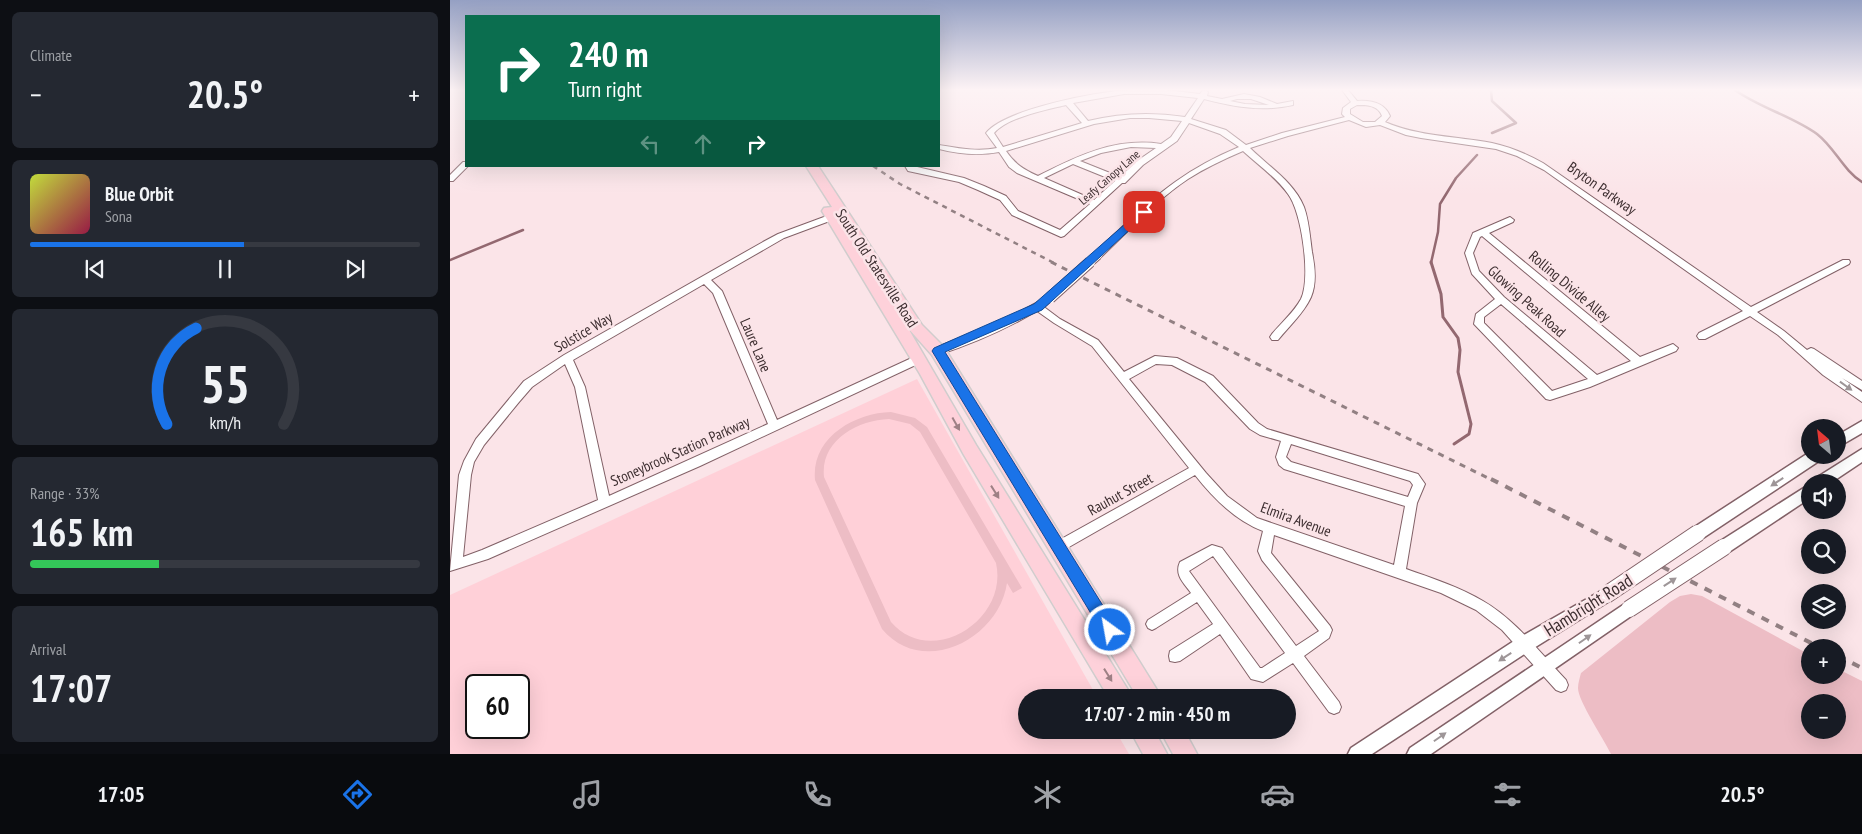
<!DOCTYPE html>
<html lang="en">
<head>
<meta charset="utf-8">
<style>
	body { margin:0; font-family:"PT Sans Narrow",sans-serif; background:#242831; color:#f1f3f6; height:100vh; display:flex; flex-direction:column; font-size:19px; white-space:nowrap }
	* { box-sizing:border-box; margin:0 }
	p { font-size:16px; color:#9ea1a6 }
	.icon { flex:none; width:28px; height:28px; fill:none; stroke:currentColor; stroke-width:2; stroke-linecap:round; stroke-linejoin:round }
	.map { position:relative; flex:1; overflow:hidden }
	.side { display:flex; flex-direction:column; gap:12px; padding:12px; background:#0d0f14; width:450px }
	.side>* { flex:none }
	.top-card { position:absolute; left:15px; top:15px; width:475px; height:152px; border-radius:0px; box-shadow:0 5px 20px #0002; background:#0b6e4f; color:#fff; overflow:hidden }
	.needle { width:32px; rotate:332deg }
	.controls { position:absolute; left:1351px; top:419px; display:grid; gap:10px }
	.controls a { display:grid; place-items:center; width:45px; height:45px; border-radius:50%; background:#171b24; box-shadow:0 5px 20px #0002; font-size:25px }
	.speed { position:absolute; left:15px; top:674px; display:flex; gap:10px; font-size:25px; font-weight:700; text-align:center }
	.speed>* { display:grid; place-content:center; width:65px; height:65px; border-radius:50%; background:#171b24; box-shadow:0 5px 20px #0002; line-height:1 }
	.speed .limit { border:2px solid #111; border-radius:8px; background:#fff; color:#111 }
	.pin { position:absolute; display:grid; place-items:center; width:42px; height:42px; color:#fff; margin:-21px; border-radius:10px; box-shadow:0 2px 8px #0006 }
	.me { position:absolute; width:55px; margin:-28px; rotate:328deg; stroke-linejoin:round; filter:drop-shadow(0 0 4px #0008) }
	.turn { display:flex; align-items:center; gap:18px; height:105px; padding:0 20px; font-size:22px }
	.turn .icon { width:65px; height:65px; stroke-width:2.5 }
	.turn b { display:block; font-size:35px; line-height:42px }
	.lanes { display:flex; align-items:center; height:48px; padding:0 20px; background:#0003; justify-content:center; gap:25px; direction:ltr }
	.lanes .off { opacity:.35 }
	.big { font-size:38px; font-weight:800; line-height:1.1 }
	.side .card { flex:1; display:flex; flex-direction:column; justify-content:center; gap:8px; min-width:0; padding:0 18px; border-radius:8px; background:#242831 }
	.side .dial { align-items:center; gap:0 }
	.dial svg { height:130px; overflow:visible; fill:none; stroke:#363941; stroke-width:7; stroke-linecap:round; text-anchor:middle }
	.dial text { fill:#f1f3f6; stroke:none }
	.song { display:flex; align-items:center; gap:15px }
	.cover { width:60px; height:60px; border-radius:8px; background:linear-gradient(135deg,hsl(70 70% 55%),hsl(340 70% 35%)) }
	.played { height:5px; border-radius:2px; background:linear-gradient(90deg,#1a73e8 55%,#363941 55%) }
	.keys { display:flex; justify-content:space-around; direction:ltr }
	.heat { display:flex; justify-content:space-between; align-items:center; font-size:28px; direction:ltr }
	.charge { height:8px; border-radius:4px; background:linear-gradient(90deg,#34c759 33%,#363941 0) }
	.trip { position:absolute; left:568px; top:689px; width:278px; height:50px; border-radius:25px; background:#171b24; box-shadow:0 5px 20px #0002; font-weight:800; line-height:50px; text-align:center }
	.tabs { display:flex; height:80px; justify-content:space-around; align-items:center; background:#090b0e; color:#9ea1a6 }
	.tabs .icon { width:35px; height:35px }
	.tabs .selected { color:#1a73e8 }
	.tabs b { font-size:22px; color:#f1f3f6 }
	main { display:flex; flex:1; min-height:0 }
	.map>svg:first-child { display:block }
	.built { fill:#ffd0d8; fill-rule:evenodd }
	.green { fill:#edbdc5; fill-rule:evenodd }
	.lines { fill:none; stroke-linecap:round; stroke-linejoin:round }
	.stream-far1 { stroke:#936870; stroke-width:2.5 }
	.stream { stroke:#936870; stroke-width:3 }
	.minor-casing { stroke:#826167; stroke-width:2 }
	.tertiary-casing { stroke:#826167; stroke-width:3 }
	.primary-casing { stroke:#d0cdcd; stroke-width:3 }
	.minor { fill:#fff; fill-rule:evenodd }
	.tertiary { fill:#fff; fill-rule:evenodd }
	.primary { fill:#fed1da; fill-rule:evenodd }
	.rail-far2 { stroke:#928083; stroke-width:2.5; stroke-dasharray:5 5; stroke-linecap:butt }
	.rail-far1 { stroke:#928083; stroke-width:3; stroke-dasharray:6 6; stroke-linecap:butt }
	.rail { stroke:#928083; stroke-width:4; stroke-dasharray:8 8; stroke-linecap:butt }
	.minor-bridge-far1-casing { stroke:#826167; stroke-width:10; stroke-linecap:butt }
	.minor-bridge-casing { stroke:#826167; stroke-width:12; stroke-linecap:butt }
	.tertiary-bridge-casing { stroke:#826167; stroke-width:18; stroke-linecap:butt }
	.minor-bridge-far1 { stroke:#fff; stroke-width:8 }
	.minor-bridge { stroke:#fff; stroke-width:10 }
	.tertiary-bridge { stroke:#fff; stroke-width:16 }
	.oneway { fill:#9e9698 }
	.oneway2 { fill:#9e8085 }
	.route { fill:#1a73e8; stroke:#114b97 }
	.labels { text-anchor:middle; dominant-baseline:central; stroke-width:5; stroke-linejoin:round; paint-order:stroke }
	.far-street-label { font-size:12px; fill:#3d2e30; stroke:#fbe4e8 }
	.street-label { font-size:15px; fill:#3d2e30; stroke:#fbe4e8 }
	.near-street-label { font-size:18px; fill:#3d2e30; stroke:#fbe4e8 }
</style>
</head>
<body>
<main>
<section class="side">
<div class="card"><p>Climate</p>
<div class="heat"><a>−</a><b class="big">20.5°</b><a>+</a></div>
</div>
<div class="card">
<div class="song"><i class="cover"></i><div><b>Blue Orbit</b><p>Sona</p></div></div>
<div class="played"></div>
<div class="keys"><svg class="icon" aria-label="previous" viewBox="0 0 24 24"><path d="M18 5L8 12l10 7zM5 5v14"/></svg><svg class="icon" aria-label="pause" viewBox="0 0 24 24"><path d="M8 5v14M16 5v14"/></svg><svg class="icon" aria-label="next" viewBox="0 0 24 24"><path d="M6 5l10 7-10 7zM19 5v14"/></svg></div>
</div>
<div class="card dial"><svg viewBox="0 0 100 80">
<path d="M14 69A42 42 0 1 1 86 69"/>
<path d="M14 69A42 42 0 0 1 32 10" stroke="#1a73e8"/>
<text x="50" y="56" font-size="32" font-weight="700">55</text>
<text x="50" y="72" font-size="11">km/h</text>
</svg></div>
<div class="card"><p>Range · 33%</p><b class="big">165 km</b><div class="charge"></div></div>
<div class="card"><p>Arrival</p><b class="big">17:07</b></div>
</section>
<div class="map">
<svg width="1412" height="754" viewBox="0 0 1412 754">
	<rect width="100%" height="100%" fill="#fbe4e8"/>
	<!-- built -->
	<path class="built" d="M467,379L647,697L576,698V730H665L679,754H0V595ZM26,685H69V728H26Z"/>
	<!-- green -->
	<path class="green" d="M441,412L465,418L477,427L572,588L563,593L557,583C549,639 473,678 432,629L365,480C361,438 404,413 441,412ZM439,419L460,424L470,432L546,563C559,620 481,669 441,622L374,477C370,441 407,420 439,419Z
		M1241,594L1252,596L1360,655V675H1388V669L1412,681V754H1161C1154,739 1128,701 1128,688C1128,683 1130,677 1131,673L1220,602L1230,596ZM1360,702H1388V730H1360Z"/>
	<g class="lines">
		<!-- stream-far1 -->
		<path class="stream-far1" d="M1041,90L1042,101L1066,123L1042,133
			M1285,90C1310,108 1342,116 1367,134C1385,148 1393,170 1412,182
			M0,260L73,230
			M981,263L988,232L990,204L1006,178L1027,155"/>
		<!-- stream -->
		<path class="stream" d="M981,262L991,294L993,317L1008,338L1010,350L1008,372L1021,424L1019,434L1004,444"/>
		<defs>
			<path id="minor" d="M680,90H716L750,94L752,91L754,90L758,92L757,96L772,99L794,94L810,97L827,104L843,101V105C812,112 785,107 754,99L741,119L776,130L796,145L832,133L895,117L892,114L893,108L901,102L892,90H898L907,101C920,100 934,102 940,116L935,122C970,137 1006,136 1042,143C1060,147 1077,154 1093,163L1301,307L1393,260H1399L1400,262L1399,264L1307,312L1334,331L1357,350L1361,348L1364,349L1412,381V390L1392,378L1412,392V402L1373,375L1328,335L1300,316L1255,339H1249L1247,336L1249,333L1293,311L1094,170L1067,156L1046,149L971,138L956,135L930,125L916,127L899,120L838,136L800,148C818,166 844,182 854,207C859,221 860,237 862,252C865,267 867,283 861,297C854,313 839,326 828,340H822L820,337L822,334C831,323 844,312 851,299C861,278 852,212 838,194C826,177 808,165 793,151C774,159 755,168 738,179C706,200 679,231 651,257L648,258L644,255C651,245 662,237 671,228C710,191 739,168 789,147L770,134L739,123L727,141L693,165L675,183H672L614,236L611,237L562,215L550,200L528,190L509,182L458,171L455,166H463L514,178L534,186L556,196L568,211L610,230L640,204L567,173L559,167L549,152C528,156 509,154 489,149V145C508,148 527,152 547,148L536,133C555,109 649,91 680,90ZM674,94H711L748,98L735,117C703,112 670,113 638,121L623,103ZM787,99H801L819,105L795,104L780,101ZM616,105L632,123L553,147L544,133C558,117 596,110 616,105ZM907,105C917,105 928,105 932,116L925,122H913L900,114V109ZM680,118H699L732,121L721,137L711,144C666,137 627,156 588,176C573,169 565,164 556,151L644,124ZM681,147L706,148L687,161L670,177L630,161L651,153ZM623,164L665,181L644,200L594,178Z
				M13,162H16V166H18L3,181H0V175Z
				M382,214L386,217L385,219L334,238L261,280L272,291L327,420L466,356H472L474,359L472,362L250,466L38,559L0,571L9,475L14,461L26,439L74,381L114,355L313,242L328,234ZM254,284L263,293L318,424L159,496L135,387L123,360ZM115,364L125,387L148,500L32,550L13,557L21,475L24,462L34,445L69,402L82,387Z
				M1060,217L1064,220L1063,222L1039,233L1190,357L1223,344L1228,348L1226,351L1140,387L1100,400L1096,399L1024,324L1026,314L1045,299L1022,274L1015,253L1023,233ZM1032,236L1181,361L1147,375L1054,297L1029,271L1023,253L1030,237ZM1051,304L1138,379L1102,391L1034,323V317Z
				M600,295L605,298L594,307L610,319L648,340L674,372L705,356L727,358L763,376L808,423L817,429L968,474L975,484L967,503L956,569C982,578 1009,587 1033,601C1066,620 1090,653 1116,680L1118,685L1116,690L1111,692L1106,690L1052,630L1026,610L991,593L824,535L821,553L880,626L882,630L879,638L854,656L889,702L891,707L889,712L884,714L879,712L843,663L813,682L801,679L770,634L730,661L725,662L720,661L719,656L720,651L763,624L747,602L706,628L702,630L698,628L696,624L698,620L741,593C734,583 724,575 730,562L762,545L772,548L846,646L869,631L812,560L808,551L813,531C786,521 763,498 745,475L612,551L608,552L604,551L602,547L604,543L739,468L642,346L604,323L587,311C556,329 522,344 488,355L483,351L485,348L557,319ZM706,364L722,365L755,382L800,429L810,435L831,441L826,457L829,465L834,469L955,506L944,565L807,518L777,496L756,473L679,379ZM841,444L960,481L963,485L958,497L841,462L836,457ZM763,556L835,653L812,668H810L739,571Z"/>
			<path id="tertiary" d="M1412,421V433L1388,447V435Z
				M1412,449V462L1382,482H1364L1366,478Z
				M1360,452V455H1374L1372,459L1253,538L1248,540L1243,538L1241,533L1243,528Z
				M1360,484V498L1279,552L1274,554L1269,552L1267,547L1269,542Z
				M1156,588L1161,590L1164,595L1161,600L1079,651L922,754H898L901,748L1067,639Z
				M1179,601L1184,604L1187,609L1184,614L981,754H957L960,748Z"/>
			<path id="primary" d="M356,166H368L472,325L494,347L712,698H688L482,355L458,328L526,445L683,698H659L514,455L470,374L372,211L374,208L382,207Z
				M680,730H704L717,754H693Z
				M710,730H734L747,754H723Z"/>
		</defs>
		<!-- minor casing -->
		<use href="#minor" class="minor-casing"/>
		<!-- tertiary casing -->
		<use href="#tertiary" class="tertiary-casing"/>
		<!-- primary casing -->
		<use href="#primary" class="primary-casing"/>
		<!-- minor -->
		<use href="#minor" class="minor"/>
		<!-- tertiary -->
		<use href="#tertiary" class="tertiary"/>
		<!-- primary -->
		<use href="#primary" class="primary"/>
		<!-- rail-far2 -->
		<path class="rail-far2" d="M423,166L450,184L604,263"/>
		<!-- rail-far1 -->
		<path class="rail-far1" d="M601,262L1044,481"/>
		<!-- rail -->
		<path class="rail" d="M1041,479L1371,648
			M1388,656L1412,668"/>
		<defs>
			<path id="minor-bridge-far1" d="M639,263L648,255"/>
			<path id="minor-bridge" d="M600,298L640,262"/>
			<path id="tertiary-bridge" d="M1156,595L1248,533
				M1179,609L1274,547"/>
		</defs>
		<!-- minor-bridge-far1 casing -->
		<use href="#minor-bridge-far1" class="minor-bridge-far1-casing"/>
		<!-- minor-bridge casing -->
		<use href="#minor-bridge" class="minor-bridge-casing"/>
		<!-- tertiary-bridge casing -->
		<use href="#tertiary-bridge" class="tertiary-bridge-casing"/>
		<!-- minor-bridge-far1 -->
		<use href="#minor-bridge-far1" class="minor-bridge-far1"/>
		<!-- minor-bridge -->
		<use href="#minor-bridge" class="minor-bridge"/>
		<!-- tertiary-bridge -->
		<use href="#tertiary-bridge" class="tertiary-bridge"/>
	</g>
	<!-- one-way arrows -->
	<defs><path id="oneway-solid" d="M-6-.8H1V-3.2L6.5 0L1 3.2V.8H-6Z" transform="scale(1.25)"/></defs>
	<g class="oneway">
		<use href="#oneway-solid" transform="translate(1396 386) rotate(36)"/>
		<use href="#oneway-solid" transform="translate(1327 482) rotate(147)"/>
		<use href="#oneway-solid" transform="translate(1220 582) rotate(-33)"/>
		<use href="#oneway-solid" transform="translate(1135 639) rotate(-35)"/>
		<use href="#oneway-solid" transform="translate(1055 657) rotate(147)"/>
		<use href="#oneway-solid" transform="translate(990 737) rotate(-35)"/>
	</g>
	<g class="oneway2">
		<use href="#oneway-solid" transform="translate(506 424) rotate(61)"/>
		<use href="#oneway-solid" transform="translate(545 492) rotate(58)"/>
		<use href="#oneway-solid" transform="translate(658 675) rotate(58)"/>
	</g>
	<!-- sky -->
	<linearGradient id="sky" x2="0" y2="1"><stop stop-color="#95a0c3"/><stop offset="0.46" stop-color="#fdf3f5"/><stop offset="1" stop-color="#fdf3f5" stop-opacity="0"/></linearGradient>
	<rect width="1412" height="195" fill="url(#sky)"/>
	<!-- route -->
	<path class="route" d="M694,209L699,212L697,214L592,310L495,352L665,625L667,630L665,635L660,637L654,635L482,351L484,348L584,304L691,210Z"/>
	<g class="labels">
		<!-- far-street labels -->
		<g class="far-street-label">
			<text transform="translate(659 177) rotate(-41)">Leafy Canopy Lane</text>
		</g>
		<!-- street labels -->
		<g class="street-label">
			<text transform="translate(1152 188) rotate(35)">Bryton Parkway</text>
			<text transform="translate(427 268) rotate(57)">South Old Statesville Road</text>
			<text transform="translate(1120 286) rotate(40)">Rolling Divide Alley</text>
			<text transform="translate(1077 301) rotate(42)">Glowing Peak Road</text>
			<text transform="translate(133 332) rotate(-30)">Solstice Way</text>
			<text transform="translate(306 345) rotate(67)">Laure Lane</text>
			<text transform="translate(230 451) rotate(-24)">Stoneybrook Station Parkway</text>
			<text transform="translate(670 494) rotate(-29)">Rauhut Street</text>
			<text transform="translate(846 519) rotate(20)">Elmira Avenue</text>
		</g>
		<!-- near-street labels -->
		<g class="near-street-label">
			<text transform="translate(1138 605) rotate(-32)">Hambright Road</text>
		</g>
	</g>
</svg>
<div class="controls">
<a><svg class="needle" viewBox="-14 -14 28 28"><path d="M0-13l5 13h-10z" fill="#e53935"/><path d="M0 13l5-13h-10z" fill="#9ea1a6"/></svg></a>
<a><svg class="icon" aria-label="sound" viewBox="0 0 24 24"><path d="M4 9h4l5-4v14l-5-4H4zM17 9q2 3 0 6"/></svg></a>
<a><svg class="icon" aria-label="search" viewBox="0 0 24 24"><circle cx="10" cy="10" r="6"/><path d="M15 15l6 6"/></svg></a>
<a><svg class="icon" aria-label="layers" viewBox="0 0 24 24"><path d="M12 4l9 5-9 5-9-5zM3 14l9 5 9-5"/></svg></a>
<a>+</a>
<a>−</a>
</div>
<div class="speed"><div class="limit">60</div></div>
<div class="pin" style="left:694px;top:212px;background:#d93025"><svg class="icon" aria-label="arrive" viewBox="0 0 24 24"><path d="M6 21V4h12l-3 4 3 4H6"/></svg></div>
<svg class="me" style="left:660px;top:630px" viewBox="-20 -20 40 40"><circle r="17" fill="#1a73e8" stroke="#fff" stroke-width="3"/><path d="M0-11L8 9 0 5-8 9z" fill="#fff"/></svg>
<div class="trip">17:07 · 2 min · 450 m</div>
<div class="top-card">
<div class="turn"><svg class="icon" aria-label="right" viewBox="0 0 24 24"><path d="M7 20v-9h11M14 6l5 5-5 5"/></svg><div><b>240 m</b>Turn right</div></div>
<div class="lanes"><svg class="icon off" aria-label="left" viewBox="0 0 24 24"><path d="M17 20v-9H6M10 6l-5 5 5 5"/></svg><svg class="icon off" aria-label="ahead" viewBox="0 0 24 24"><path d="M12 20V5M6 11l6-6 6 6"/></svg><svg class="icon" aria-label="right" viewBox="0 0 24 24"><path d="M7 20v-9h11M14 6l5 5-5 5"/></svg></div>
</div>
</div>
</main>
<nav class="tabs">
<b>17:05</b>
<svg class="icon selected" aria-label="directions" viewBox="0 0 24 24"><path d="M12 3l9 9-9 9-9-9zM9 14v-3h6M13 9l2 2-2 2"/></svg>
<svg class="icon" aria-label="music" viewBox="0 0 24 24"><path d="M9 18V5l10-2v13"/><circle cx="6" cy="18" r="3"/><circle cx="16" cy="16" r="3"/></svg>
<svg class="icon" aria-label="phone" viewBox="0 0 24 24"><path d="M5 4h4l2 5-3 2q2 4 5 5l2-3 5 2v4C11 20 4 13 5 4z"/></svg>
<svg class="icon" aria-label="climate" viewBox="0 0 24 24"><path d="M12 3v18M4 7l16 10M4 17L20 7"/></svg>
<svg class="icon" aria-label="car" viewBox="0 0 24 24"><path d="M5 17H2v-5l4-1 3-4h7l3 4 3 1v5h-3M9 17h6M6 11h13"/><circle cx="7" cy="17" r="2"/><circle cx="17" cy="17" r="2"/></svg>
<svg class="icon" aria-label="filters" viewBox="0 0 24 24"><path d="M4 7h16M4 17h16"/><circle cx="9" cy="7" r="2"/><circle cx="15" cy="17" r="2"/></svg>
<b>20.5°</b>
</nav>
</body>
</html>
